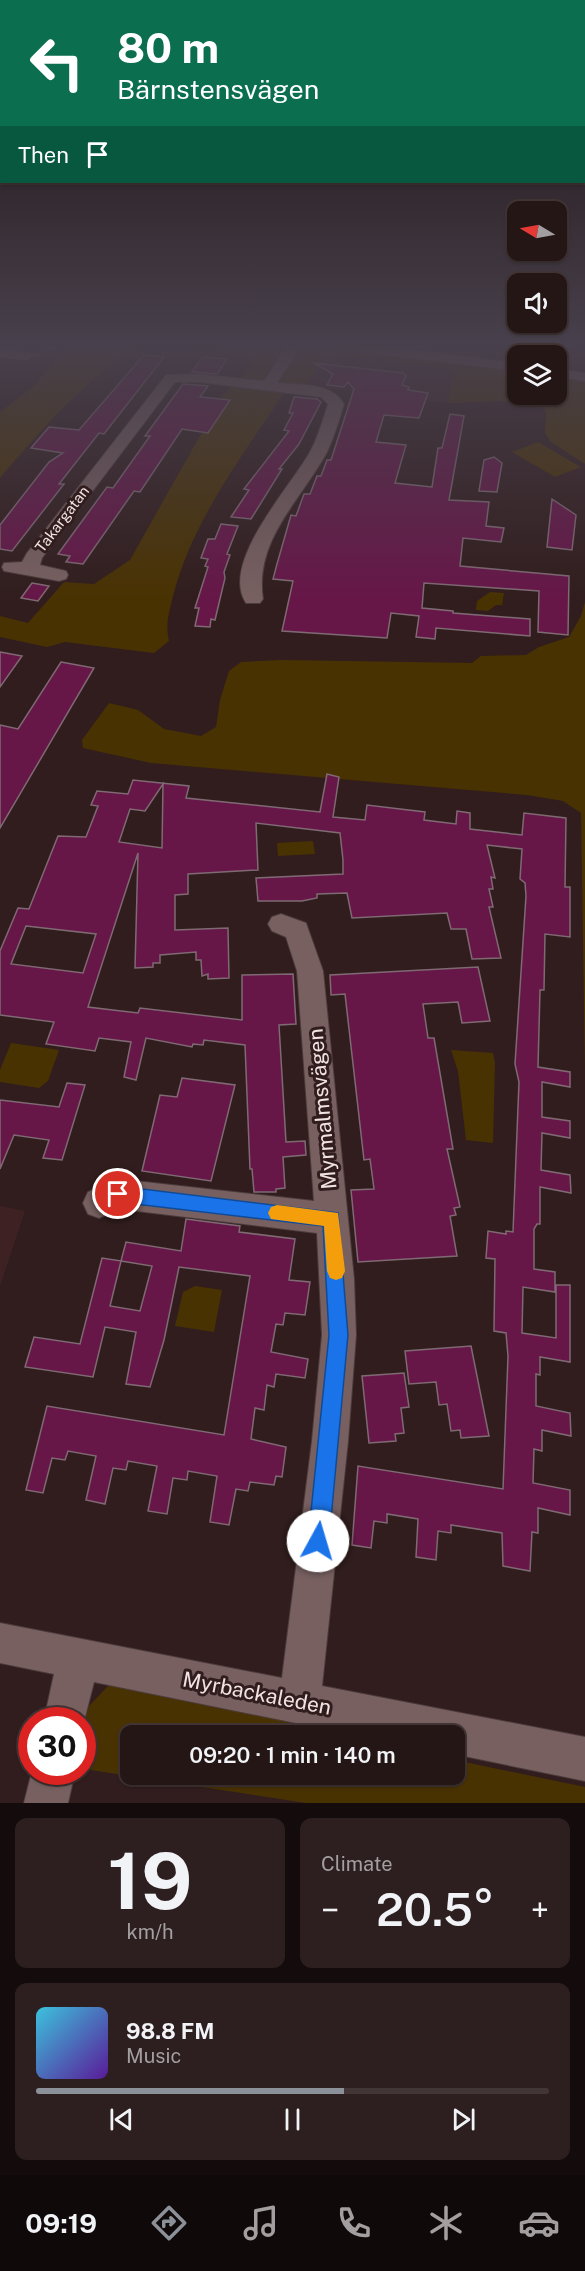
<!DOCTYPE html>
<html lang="en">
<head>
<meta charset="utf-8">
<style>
	body { margin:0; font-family:"Public Sans",sans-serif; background:#2d1f1f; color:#f1f3f6; height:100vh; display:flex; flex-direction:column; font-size:22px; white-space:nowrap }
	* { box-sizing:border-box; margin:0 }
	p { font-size:20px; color:#a39fa1 }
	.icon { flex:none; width:33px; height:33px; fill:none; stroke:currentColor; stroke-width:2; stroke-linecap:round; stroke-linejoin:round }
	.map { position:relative; height:1803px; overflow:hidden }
	.side { display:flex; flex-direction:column; gap:15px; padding:15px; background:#140c0c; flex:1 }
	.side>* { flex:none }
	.top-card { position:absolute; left:0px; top:0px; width:585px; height:183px; box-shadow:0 2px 4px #0004,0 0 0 2px #423535; background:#0b6e4f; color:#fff; overflow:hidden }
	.needle { width:39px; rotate:280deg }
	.buttons { position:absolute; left:507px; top:201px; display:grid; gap:12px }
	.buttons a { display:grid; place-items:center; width:60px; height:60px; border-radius:12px; background:#251616; box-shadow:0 2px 4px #0004,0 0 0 2px #423535; font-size:30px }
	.speed { position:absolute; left:18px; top:1707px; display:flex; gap:12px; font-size:30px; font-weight:700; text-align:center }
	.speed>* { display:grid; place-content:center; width:78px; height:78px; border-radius:50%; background:#251616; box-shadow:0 2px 4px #0004,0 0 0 2px #423535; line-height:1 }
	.speed .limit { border:9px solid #d22; background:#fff; color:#111 }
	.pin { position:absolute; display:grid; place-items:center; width:51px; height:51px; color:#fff; margin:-26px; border:3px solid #fff; border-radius:50%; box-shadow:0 2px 6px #0007 }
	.me { position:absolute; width:66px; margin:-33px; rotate:6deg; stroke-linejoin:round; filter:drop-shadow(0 0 4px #0008) }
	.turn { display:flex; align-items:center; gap:21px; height:126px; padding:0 18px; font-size:27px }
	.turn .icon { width:78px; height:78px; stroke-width:2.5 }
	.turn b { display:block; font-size:42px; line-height:51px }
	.then { display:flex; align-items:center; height:57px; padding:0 18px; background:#0003; gap:12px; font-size:22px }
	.big { font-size:45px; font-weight:600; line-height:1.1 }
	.side .tile { flex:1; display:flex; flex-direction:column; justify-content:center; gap:9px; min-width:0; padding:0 21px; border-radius:12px; background:#2d1f1f }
	.side .dial { align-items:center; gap:0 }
	.dial b { font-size:78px; line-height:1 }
	.song { display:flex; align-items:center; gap:18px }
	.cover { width:72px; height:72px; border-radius:9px; background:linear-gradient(135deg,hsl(190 70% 55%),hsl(270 70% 35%)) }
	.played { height:6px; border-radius:3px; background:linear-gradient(90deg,#8c9099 60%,#423535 60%) }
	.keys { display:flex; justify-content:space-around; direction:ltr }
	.heat { display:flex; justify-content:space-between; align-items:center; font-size:33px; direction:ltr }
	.side .tiles { flex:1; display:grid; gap:15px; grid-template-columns:1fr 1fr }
	.tile:last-child { grid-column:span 2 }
	.trip { position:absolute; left:120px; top:1725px; width:345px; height:60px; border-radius:12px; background:#251616; box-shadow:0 2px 4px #0004,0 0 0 2px #423535; font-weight:600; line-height:60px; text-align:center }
	.tab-bar { display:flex; height:96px; justify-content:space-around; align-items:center; background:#0f0909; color:#a39fa1 }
	.tab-bar .icon { width:42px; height:42px }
	.tab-bar .active { color:#8c9099 }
	.tab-bar b { font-size:27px; color:#f1f3f6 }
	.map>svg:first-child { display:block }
	.built { fill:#3e2223 }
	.green { fill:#493202 }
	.building { fill:#661748; stroke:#7f6973; stroke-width:1.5; fill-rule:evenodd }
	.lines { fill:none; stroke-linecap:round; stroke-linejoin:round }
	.minor-casing { stroke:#4c3b3c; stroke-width:2 }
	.minor { fill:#786060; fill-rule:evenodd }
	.route { fill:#1a73e8; stroke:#114b97; stroke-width:1.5 }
	.slow { fill:#f59e0b }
	.labels { text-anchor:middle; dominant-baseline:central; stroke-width:6; stroke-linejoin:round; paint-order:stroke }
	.far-street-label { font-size:15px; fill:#f1e3e2; stroke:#311d1d }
	.near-street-label { font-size:21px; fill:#f1e3e2; stroke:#311d1d }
</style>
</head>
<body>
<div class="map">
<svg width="585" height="1803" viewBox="0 0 585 1803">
	<rect width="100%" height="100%" fill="#311d1d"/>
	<!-- built -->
	<path class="built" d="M348,357L455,370L448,403L307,386L320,361L330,358Z
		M0,1206L25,1211L0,1286Z"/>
	<!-- green -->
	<path class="green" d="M69,344H283L285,345L263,381L241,379L252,359L243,354C216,351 172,339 146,346C102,358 31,442 0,478V412L32,388Z
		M307,344L517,370L518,394H556L557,376L585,381V464L551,442L545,433L546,413L544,408L501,401L448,403L454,370C421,366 350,350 320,361L307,386L274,383L297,346Z
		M232,385L285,391C242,457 193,519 173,596C169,613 165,624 169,641L154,653L65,642L47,647L0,637V616L28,623L64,582L94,584L130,560L223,395Z
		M538,442L581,467L555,477L512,452Z
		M490,592L504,593L502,605H496L488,611L476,610L477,601Z
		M585,602V1069L581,813L563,801L527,795L151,763L83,748L82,740L109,703L138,710L164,729L201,736L216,727L220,700L229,671L241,662L281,660L472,663L481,656L526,655L539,647L569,637L581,616Z
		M313,841L315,854L278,856L277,843Z
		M11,1043L59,1050L48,1081L39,1088L0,1082V1070Z
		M451,1050L493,1053L495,1063L493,1143L466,1140L458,1071Z
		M195,1286L222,1290L214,1332L175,1326L183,1292Z
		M109,1685L144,1688L346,1735L130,1736V1774H454L455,1760L585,1787V1803H306L84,1769L83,1726L89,1706Z"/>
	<!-- building -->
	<path class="building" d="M24,344H60L35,356L19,349Z
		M144,355L164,357L104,434L99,433L59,484H64L12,551L0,549V525L49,462L63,453L31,448L49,427L79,430Z
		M203,357L227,359L217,374L192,372Z
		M314,363L403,373L406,375L402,385L409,387L408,390L428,393L419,418L384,415L376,442L406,445L395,483L432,487L438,448H442L450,414L464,416L449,500L489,502L486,526L504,528L501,542L463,538L460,566L569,576L568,635L538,632L539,591L424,583L422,608L453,611V613L530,619V636L436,628L435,639L416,637L419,616L391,613L387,638L282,631L293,581L273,579L277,564L291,515L296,516L304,494H310L317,476H321L327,460H331L354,389L348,382L344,387L327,385L333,374Z
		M183,384L208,386L200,397L230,400L208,433L182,429L140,492L134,491L83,564L66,562L70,556L58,554L107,487L113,488L150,436H145Z
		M294,397L317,399L321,402L299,444L279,469H282L251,519L231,517L249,490L244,489L289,431L284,430L293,413H289Z
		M494,457L502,463L497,492L479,491L484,460Z
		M552,499L576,515L572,550L547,547Z
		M221,524L238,526L227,554L230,555L224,572L225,578L215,620L211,619L210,627L195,626L199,608H195L208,567L205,566L208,559L201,558L208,539H215Z
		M32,583L49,586L38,601L21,598Z
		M0,652L22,656L0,687Z
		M61,662L94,668L0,828V725L18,729Z
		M327,774L339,777L333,817L365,820L367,805L425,812L424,820L456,824L457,811L470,813V829L522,835L524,813L566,818L565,887H570V937L545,934L544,990H540L538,1067L570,1072V1087L542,1082V1117L570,1121V1138L542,1133L541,1170L570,1175L571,1193L540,1187V1224H537L534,1229V1269L555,1272V1292L523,1287L522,1333L556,1338V1285H570V1362L540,1357V1375L536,1374V1406L570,1413L571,1436L542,1430V1451L534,1449L533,1483L570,1490V1515L538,1508V1533L532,1532L530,1571L503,1566L502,1533L451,1525V1533L438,1531L436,1560L416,1557L418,1519L387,1514V1523L374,1521L371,1548L352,1545L358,1466L503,1489L508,1356L506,1333L494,1331L495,1259L486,1258L488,1231L506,1234V1231L513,1232L519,1082L515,1064L526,896L525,883L520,879L522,849L487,845L495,878L491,877L493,889H489L493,907H489L501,958L472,959L466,929H451L447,913L352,918L347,893L317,894V898L302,901H258L256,878L343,874V860L340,833L256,823L258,870L188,874V894L175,895V930L228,928L229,978L208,979V974L202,976L201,960H196V952L160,955V963H153V967L135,968L138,853L88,1007L138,1013L140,1008L242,1020V975L293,974L296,1024L279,1025L286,1142L305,1141L306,1155L283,1157L285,1188L276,1189V1192H254L252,1169H250L245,1045L204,1040L203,1045L193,1044L192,1047L146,1038L136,1080L124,1077L131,1042L99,1038L95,1051L46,1044L54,1022L0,1015V951L18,908L29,909L58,836L86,837L98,806L91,805L97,791L128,794L133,780L189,786L186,798L320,812ZM163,784L162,848L119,842L130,809L145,811ZM26,926L96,934L83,973L11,964Z
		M478,967L490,1021L462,1023L458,1002L423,1004L428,1038H434L453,1149H447L460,1207L454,1208L456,1215L450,1216L457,1256L358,1262L351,1190L374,1189L370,1159L364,1160L345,994L331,995L330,975Z
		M182,1078L235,1085L211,1181L142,1171L160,1095L177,1097Z
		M67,1083L85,1085L62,1160L43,1158L49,1140L14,1135L0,1169V1100L59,1107Z
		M186,1219L240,1226L239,1232L295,1239L289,1280L310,1282L305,1315L285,1313L283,1325L276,1324L271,1352L308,1359L305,1378L276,1374L274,1387L267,1385L264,1410L255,1408L251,1439L286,1447L282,1477L276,1476L274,1485L250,1482L248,1491L236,1489L229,1525L210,1522L217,1476L188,1471L187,1480L173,1478L167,1514L148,1511L157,1466L128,1461L126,1470L113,1468L105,1504L86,1500L96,1456L68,1451L65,1460L52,1458L43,1493L26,1490L47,1406L224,1435L250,1276L179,1267L164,1340L150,1387L126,1384L136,1332L105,1327L93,1377L25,1367L34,1337L80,1344L102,1258L121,1261L126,1242L181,1251ZM121,1261L152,1266L140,1311L110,1306Z
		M471,1346L489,1436L461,1438L460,1430L451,1431L447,1404L439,1405L436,1382L409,1384L405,1351Z
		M404,1373L409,1407L401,1408L404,1433L395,1434L396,1441L369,1443L362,1376Z"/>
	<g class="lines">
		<defs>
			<path id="minor" d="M288,344H302L277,383C299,385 332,382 344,404C339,420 334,437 327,452C301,500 254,540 263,599L260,603H246C219,563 292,485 310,452C318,437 323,420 328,404L321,397L198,382H175L42,558L40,565L66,571L68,575L66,579L59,581L4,571L2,567L4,563L22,562L27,553L166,375L198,374L264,381Z
				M320,344H365L518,363V371L327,348Z
				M0,349L26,352L33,356L26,360L0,357Z
				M556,369L585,373V381L556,377Z
				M281,914L306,923L323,971L354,1279L356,1335L348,1441L322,1686L585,1737V1781L454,1754V1736H360L94,1682L82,1729V1720H44L54,1674L0,1663V1623L282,1678L312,1441L322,1335L317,1233L120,1209L99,1218L88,1214L83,1203L88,1192L118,1179L314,1201L297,971L286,937L272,931L268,924L272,917Z
				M32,1771L75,1772L68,1803H24Z"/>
		</defs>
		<!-- minor casing -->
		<use href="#minor" class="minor-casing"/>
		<!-- minor -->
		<use href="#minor" class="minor"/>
	</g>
	<!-- sky -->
	<linearGradient id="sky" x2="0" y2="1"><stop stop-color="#1b1010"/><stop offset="0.58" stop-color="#48404c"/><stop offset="1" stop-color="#48404c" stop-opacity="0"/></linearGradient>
	<rect width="585" height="597" fill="url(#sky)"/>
	<!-- route -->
	<path class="route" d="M118,1186L338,1213L348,1335L329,1541L325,1549L318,1552L311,1549L308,1541L329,1335L323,1226L118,1202L112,1199L110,1194L112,1188Z"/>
	<!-- slow -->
	<path class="slow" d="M277,1205L338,1213L345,1271L342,1278L336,1280L330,1278L327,1271L324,1226L271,1219L268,1213L271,1207Z"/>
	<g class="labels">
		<!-- far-street labels -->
		<g class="far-street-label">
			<text transform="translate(62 519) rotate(-53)">Takargatan</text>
		</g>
		<!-- near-street labels -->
		<g class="near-street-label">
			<text transform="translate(322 1109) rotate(-95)">Myrmalmsvägen</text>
			<text transform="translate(257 1693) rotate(11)">Myrbackaleden</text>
		</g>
	</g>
</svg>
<div class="buttons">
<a><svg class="needle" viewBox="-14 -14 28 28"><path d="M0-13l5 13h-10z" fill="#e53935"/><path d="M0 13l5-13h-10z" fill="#a39fa1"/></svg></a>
<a><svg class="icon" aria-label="sound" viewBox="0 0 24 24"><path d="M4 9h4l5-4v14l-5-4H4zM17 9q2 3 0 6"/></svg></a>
<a><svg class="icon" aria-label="layers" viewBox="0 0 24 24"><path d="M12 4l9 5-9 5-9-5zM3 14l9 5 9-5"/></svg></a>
</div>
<div class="speed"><div class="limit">30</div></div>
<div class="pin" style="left:118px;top:1194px;background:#d93025"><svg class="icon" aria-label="arrive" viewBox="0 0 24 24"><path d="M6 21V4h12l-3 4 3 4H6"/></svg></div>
<svg class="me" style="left:318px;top:1541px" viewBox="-20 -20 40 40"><circle r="19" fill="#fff"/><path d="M0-13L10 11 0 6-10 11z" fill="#1a73e8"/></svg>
<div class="trip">09:20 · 1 min · 140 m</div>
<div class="top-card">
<div class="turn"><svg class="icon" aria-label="left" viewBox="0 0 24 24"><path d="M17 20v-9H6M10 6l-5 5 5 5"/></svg><div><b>80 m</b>Bärnstensvägen</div></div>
<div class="then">Then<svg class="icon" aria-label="arrive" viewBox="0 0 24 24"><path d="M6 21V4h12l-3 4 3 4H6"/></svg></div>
</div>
</div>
<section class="side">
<div class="tiles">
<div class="tile dial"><b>19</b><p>km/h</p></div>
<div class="tile"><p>Climate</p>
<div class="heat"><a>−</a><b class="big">20.5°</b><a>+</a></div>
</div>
<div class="tile">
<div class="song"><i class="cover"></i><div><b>98.8 FM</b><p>Music</p></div></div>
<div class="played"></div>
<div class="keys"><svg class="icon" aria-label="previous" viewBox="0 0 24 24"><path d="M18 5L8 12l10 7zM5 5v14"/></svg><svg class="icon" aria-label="pause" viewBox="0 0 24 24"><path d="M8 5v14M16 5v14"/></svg><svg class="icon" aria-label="next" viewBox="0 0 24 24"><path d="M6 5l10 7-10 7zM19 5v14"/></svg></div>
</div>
</div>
</section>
<nav class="tab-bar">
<b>09:19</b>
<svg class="icon active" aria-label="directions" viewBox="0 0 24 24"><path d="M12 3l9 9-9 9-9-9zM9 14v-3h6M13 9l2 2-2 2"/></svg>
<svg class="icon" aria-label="music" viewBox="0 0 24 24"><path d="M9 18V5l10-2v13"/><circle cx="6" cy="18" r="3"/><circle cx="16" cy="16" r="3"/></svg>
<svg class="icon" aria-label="phone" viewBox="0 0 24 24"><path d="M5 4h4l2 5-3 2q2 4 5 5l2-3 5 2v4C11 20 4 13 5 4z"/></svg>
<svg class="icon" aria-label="climate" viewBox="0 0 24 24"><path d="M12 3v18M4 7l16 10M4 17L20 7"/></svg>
<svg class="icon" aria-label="car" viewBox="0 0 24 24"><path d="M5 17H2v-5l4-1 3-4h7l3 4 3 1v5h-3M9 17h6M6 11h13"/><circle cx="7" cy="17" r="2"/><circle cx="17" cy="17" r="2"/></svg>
</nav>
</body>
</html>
